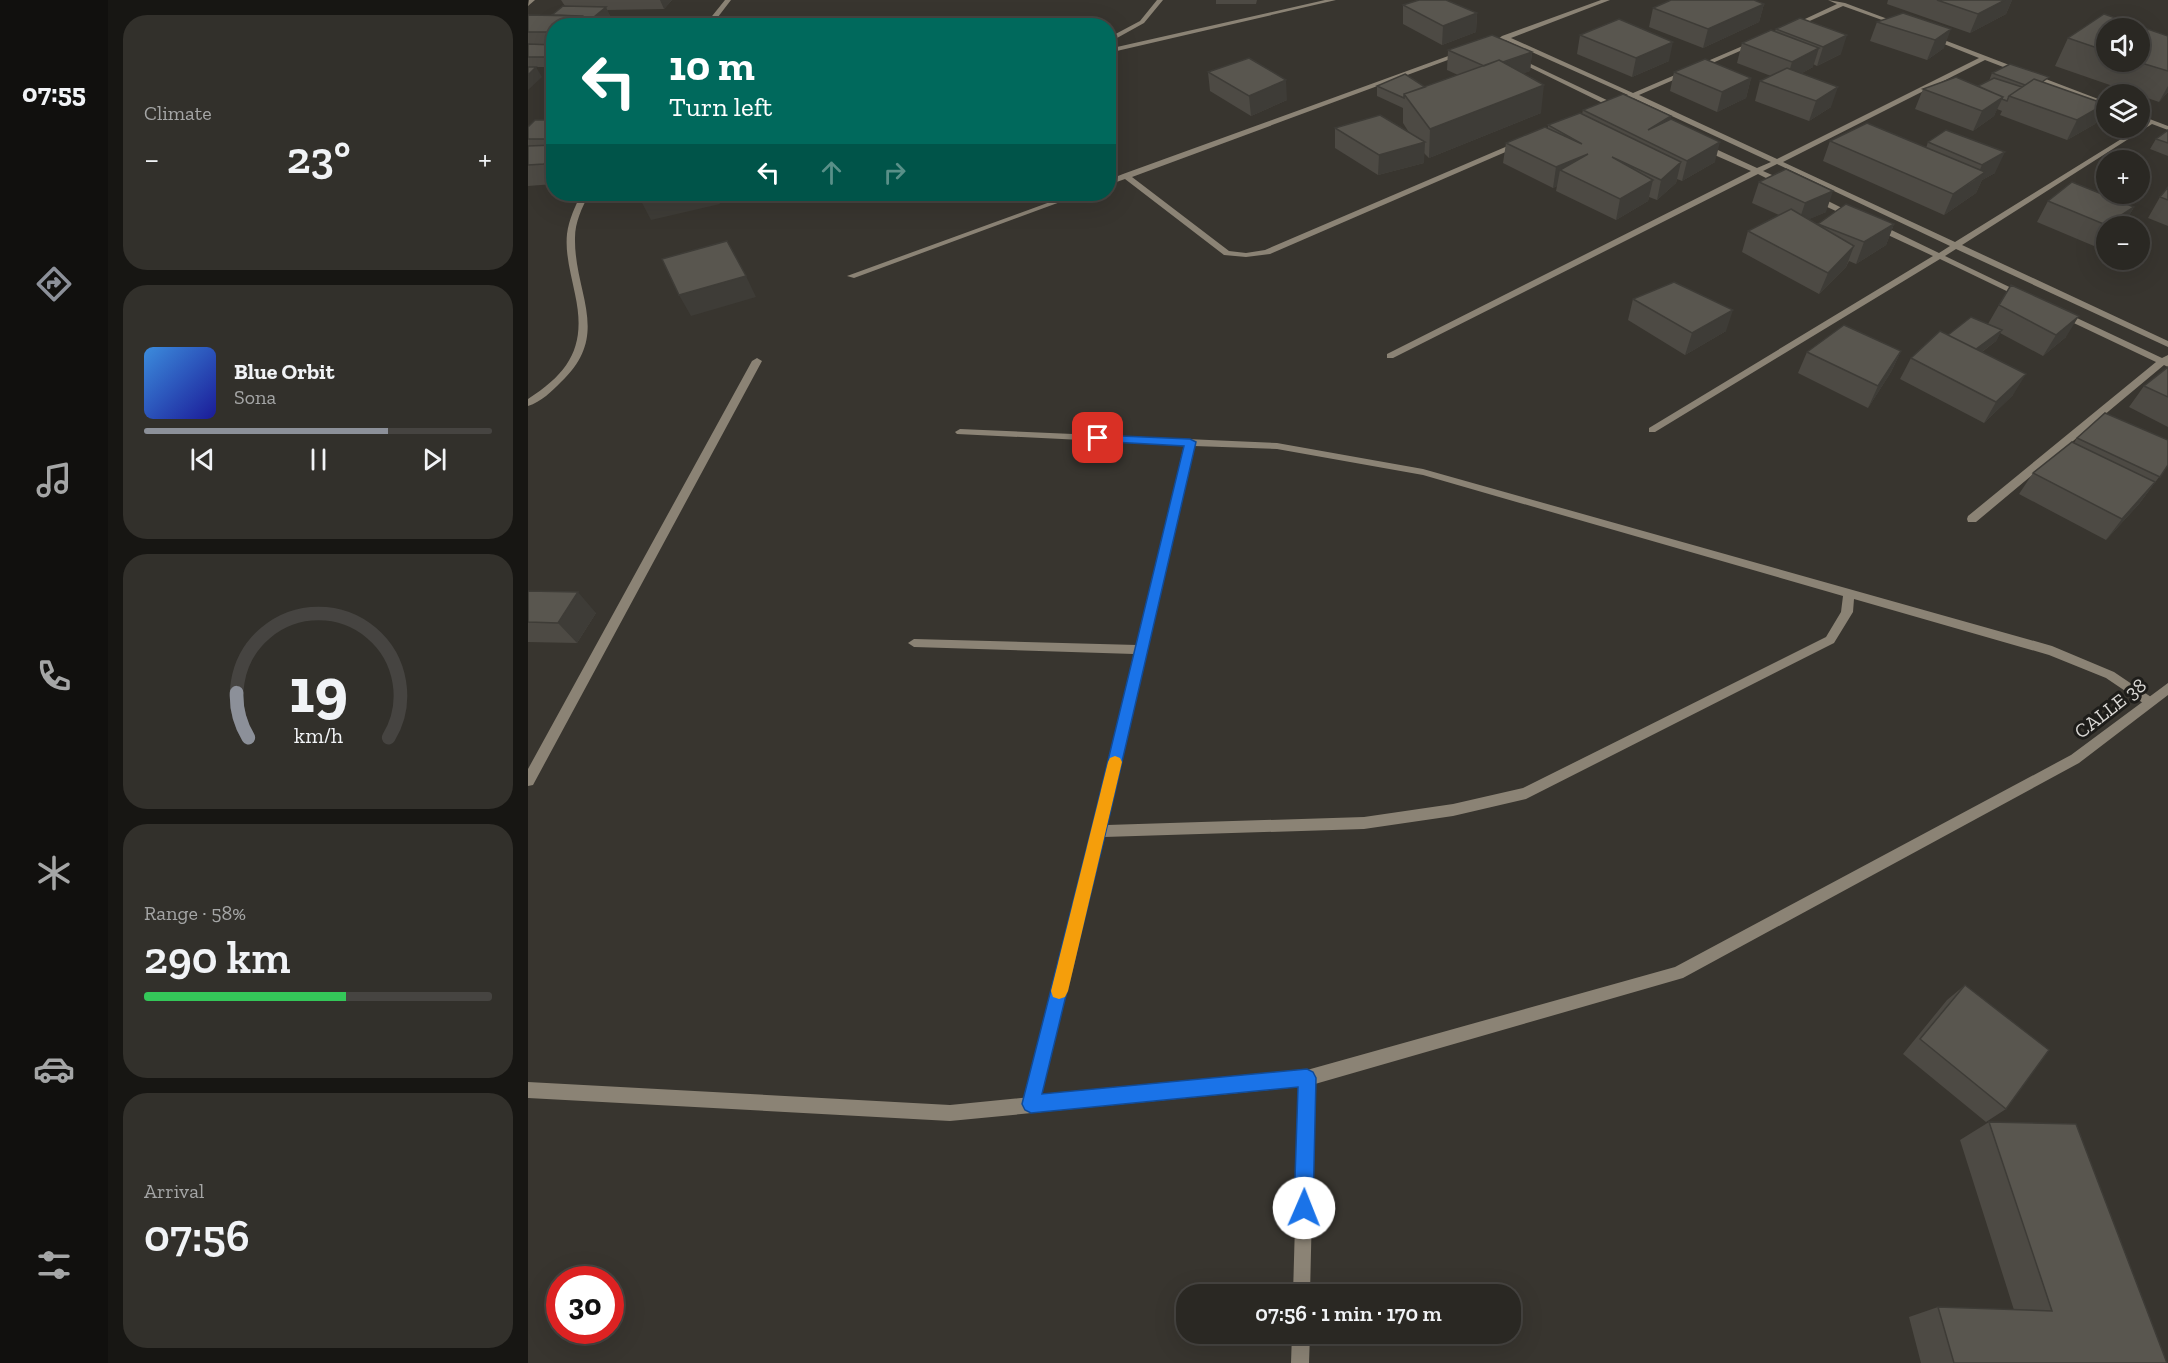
<!DOCTYPE html>
<html lang="en">
<head>
<meta charset="utf-8">
<style>
	body { margin:0; font-family:"Zilla Slab",serif; background:#32302b; color:#f1f3f6; height:100vh; display:flex; flex-direction:column; font-size:22px; white-space:nowrap }
	* { box-sizing:border-box; margin:0 }
	p { font-size:20px; color:#a5a6a6 }
	.icon { flex:none; width:33px; height:33px; fill:none; stroke:currentColor; stroke-width:2; stroke-linecap:round; stroke-linejoin:round }
	.map { position:relative; flex:1; overflow:hidden }
	.side { display:flex; flex-direction:column; gap:15px; padding:15px; background:#171613; width:420px }
	.side>* { flex:none }
	.top-card { position:absolute; left:18px; top:18px; width:570px; height:183px; border-radius:24px; box-shadow:0 6px 24px #0002,0 0 0 2px #464441; background:#00695c; color:#fff; overflow:hidden }
	.fabs { position:absolute; left:1568px; top:18px; display:grid; gap:12px }
	.fabs a { display:grid; place-items:center; width:54px; height:54px; border-radius:50%; background:#2a2823; box-shadow:0 6px 24px #0002,0 0 0 2px #464441; font-size:30px }
	.speed { position:absolute; left:18px; top:1266px; display:flex; gap:12px; font-size:30px; font-weight:700; text-align:center }
	.speed>* { display:grid; place-content:center; width:78px; height:78px; border-radius:50%; background:#2a2823; box-shadow:0 6px 24px #0002,0 0 0 2px #464441; line-height:1 }
	.speed .limit { border:9px solid #d22; background:#fff; color:#111 }
	.pin { position:absolute; display:grid; place-items:center; width:51px; height:51px; color:#fff; margin:-26px; border-radius:12px; box-shadow:0 3px 9px #0006 }
	.me { position:absolute; width:66px; margin:-33px; rotate:1deg; stroke-linejoin:round; filter:drop-shadow(0 0 4px #0008) }
	.turn { display:flex; align-items:center; gap:21px; height:126px; padding:0 24px; font-size:27px }
	.turn .icon { width:78px; height:78px; stroke-width:2.5 }
	.turn b { display:block; font-size:42px; line-height:51px }
	.lanes { display:flex; align-items:center; height:57px; padding:0 24px; background:#0003; justify-content:center; gap:30px; direction:ltr }
	.lanes .off { opacity:.35 }
	.big { font-size:45px; font-weight:600; line-height:1.1 }
	.side .widget { flex:1; display:flex; flex-direction:column; justify-content:center; gap:9px; min-width:0; padding:0 21px; border-radius:24px; background:#32302b }
	.side .dial { align-items:center; gap:0 }
	.dial svg { height:156px; overflow:visible; fill:none; stroke:#464441; stroke-width:7; stroke-linecap:round; text-anchor:middle }
	.dial text { fill:#f1f3f6; stroke:none }
	.song { display:flex; align-items:center; gap:18px }
	.cover { width:72px; height:72px; border-radius:9px; background:linear-gradient(135deg,hsl(210 70% 55%),hsl(240 70% 35%)) }
	.played { height:6px; border-radius:3px; background:linear-gradient(90deg,#8c9099 70%,#464441 70%) }
	.keys { display:flex; justify-content:space-around; direction:ltr }
	.heat { display:flex; justify-content:space-between; align-items:center; font-size:33px; direction:ltr }
	.charge { height:9px; border-radius:4px; background:linear-gradient(90deg,#34c759 58%,#464441 0) }
	.trip { position:absolute; left:648px; top:1284px; width:345px; height:60px; border-radius:24px; background:#2a2823; box-shadow:0 6px 24px #0002,0 0 0 2px #464441; font-weight:600; line-height:60px; text-align:center }
	main { display:flex; flex:1; min-height:0 }
	.tab-bar { display:flex; flex-direction:column; width:108px; justify-content:space-around; align-items:center; background:#11100e; color:#a5a6a6 }
	.tab-bar .icon { width:42px; height:42px }
	.tab-bar .selected { color:#8c9099 }
	.tab-bar b { font-size:27px; color:#f1f3f6 }
	.map>svg:first-child { display:block }
	.lines { fill:none; stroke-linecap:round; stroke-linejoin:round }
	.lane { fill:#8b8375; fill-rule:evenodd }
	.street { fill:#8b8375; fill-rule:evenodd }
	.wall { fill:#4d4a44; fill-rule:evenodd }
	.shaded-wall { fill:#3e3c37 }
	.building { fill:#59564f; stroke:#3e3c37; stroke-width:1.5 }
	.route { fill:#1a73e8; stroke:#114b97; stroke-width:1.5 }
	.slow { fill:#f59e0b }
	.labels { text-anchor:middle; dominant-baseline:central; stroke-width:6; stroke-linejoin:round; paint-order:stroke }
	.street-label { font-size:20px; fill:#d9d7d4; stroke:#1e1d1a }
</style>
</head>
<body>
<main>
<nav class="tab-bar">
<b>07:55</b>
<svg class="icon selected" aria-label="directions" viewBox="0 0 24 24"><path d="M12 3l9 9-9 9-9-9zM9 14v-3h6M13 9l2 2-2 2"/></svg>
<svg class="icon" aria-label="music" viewBox="0 0 24 24"><path d="M9 18V5l10-2v13"/><circle cx="6" cy="18" r="3"/><circle cx="16" cy="16" r="3"/></svg>
<svg class="icon" aria-label="phone" viewBox="0 0 24 24"><path d="M5 4h4l2 5-3 2q2 4 5 5l2-3 5 2v4C11 20 4 13 5 4z"/></svg>
<svg class="icon" aria-label="climate" viewBox="0 0 24 24"><path d="M12 3v18M4 7l16 10M4 17L20 7"/></svg>
<svg class="icon" aria-label="car" viewBox="0 0 24 24"><path d="M5 17H2v-5l4-1 3-4h7l3 4 3 1v5h-3M9 17h6M6 11h13"/><circle cx="7" cy="17" r="2"/><circle cx="17" cy="17" r="2"/></svg>
<svg class="icon" aria-label="filters" viewBox="0 0 24 24"><path d="M4 7h16M4 17h16"/><circle cx="9" cy="7" r="2"/><circle cx="15" cy="17" r="2"/></svg>
</nav>
<section class="side">
<div class="widget"><p>Climate</p>
<div class="heat"><a>−</a><b class="big">23°</b><a>+</a></div>
</div>
<div class="widget">
<div class="song"><i class="cover"></i><div><b>Blue Orbit</b><p>Sona</p></div></div>
<div class="played"></div>
<div class="keys"><svg class="icon" aria-label="previous" viewBox="0 0 24 24"><path d="M18 5L8 12l10 7zM5 5v14"/></svg><svg class="icon" aria-label="pause" viewBox="0 0 24 24"><path d="M8 5v14M16 5v14"/></svg><svg class="icon" aria-label="next" viewBox="0 0 24 24"><path d="M6 5l10 7-10 7zM19 5v14"/></svg></div>
</div>
<div class="widget dial"><svg viewBox="0 0 100 80">
<path d="M14 69A42 42 0 1 1 86 69"/>
<path d="M14 69A42 42 0 0 1 8 46" stroke="#8c9099"/>
<text x="50" y="56" font-size="32" font-weight="700">19</text>
<text x="50" y="72" font-size="11">km/h</text>
</svg></div>
<div class="widget"><p>Range · 58%</p><b class="big">290 km</b><div class="charge"></div></div>
<div class="widget"><p>Arrival</p><b class="big">07:56</b></div>
</section>
<div class="map">
<svg width="1640" height="1363" viewBox="0 0 1640 1363">
	<rect width="100%" height="100%" fill="#38352f"/>
	<g class="lines">
		<!-- lane -->
		<path class="lane" d="M432,429L749,443L895,469L1524,646L1586,672L1626,699L1628,702L1626,705H1618L1578,678L1521,655L1326,599L1325,612L1306,643L998,799L925,816L836,829L576,837L511,1104L509,1110L503,1112L497,1110L495,1104L564,831L606,654L386,647L380,643L386,639L609,645L656,445L429,434L427,432ZM666,446L749,449L895,475L1315,596L1313,612L1298,637L995,788L925,804L836,817L579,825Z"/>
		<!-- street -->
		<path class="street" d="M7,0L0,6L1,0Z
			M197,0H203L183,26H176Z
			M629,0H635L616,23L580,43V38L612,21Z
			M797,0H808L580,53V49Z
			M1073,0H1082L983,38L1105,93L1224,42H1228V44L1111,95L1249,159L1451,58L1401,38L1400,37L1403,35L1578,102V106L1457,60L1255,162L1427,242L1611,128L1618,122L1611,119V115L1640,126V130L1624,124L1434,245L1640,341V347L1428,249L1417,256L1498,295L1491,297L1412,259L1127,432H1121V428L1405,256L1347,229V225H1353L1411,253L1422,246L1249,164L1235,171L1258,181V185H1252L1230,174L865,358H859V354L1223,171L1173,149V145H1179L1229,168L1243,162L1105,98L1088,105L1092,108L1087,109L985,59L990,58L1085,103L1100,95L977,40L973,41L970,39L974,36Z
			M1300,0L1317,3L1373,24L1368,25L1315,6L1266,28H1262V26L1309,4Z
			M934,51L936,52V54L604,177L701,251L718,253L737,250L989,142L996,144L742,254L718,257L696,255L597,179L580,185V180L595,174Z
			M53,194H61C54,208 47,222 47,238C46,294 84,334 33,382C24,391 13,402 0,406V399C44,371 58,344 47,294C43,274 37,254 39,234C41,219 47,207 53,194Z
			M544,194H554L326,278L319,276Z
			M1284,196H1290L1330,216L1323,218L1284,200Z
			M1534,311L1634,358L1640,355V367L1636,365L1448,522H1440L1439,519L1440,516L1628,362L1531,316V312Z
			M229,358L234,361L5,785L0,786V769L224,361Z
			M1640,683V695L1551,763L1155,978L787,1084L782,1294H765L771,1087L422,1121L0,1098V1082L422,1105L779,1070L1147,967L1543,755Z
			M764,1334H782L781,1363H763Z"/>
	</g>
	<!-- wall -->
	<path class="wall" d="M33,0H144L136,9L79,10L82,16L72,26H26V64L22,67H0V15H24L37,6Z
		M688,0H729L728,4H688Z
		M1360,0H1484L1478,14L1442,33L1359,4Z
		M1236,4L1231,22L1175,48L1121,27L1125,8Z
		M875,5L949,13L948,32L914,45L875,24Z
		M1375,13L1416,48L1399,60L1342,41L1349,22Z
		M1576,14L1640,36V92L1631,102L1527,66L1540,38ZM1578,28H1611V62H1578Z
		M1272,18L1313,54L1289,66L1285,64V67L1274,73L1303,107L1281,121L1227,101L1232,81L1243,76L1209,63L1214,43L1247,31L1248,29Z
		M1052,35L1141,61L1104,77L1049,54Z
		M920,50L1004,52L1002,71L996,73L1013,113L901,158L896,153V163L850,175L807,148V128L882,134L875,123V108L849,96V86L897,87L930,75L919,70Z
		M680,72L759,100L723,116L682,91Z
		M1146,72L1223,78L1218,98L1189,112L1142,91Z
		M1464,73L1518,84L1577,104L1567,124L1539,140L1472,115L1474,111L1469,109L1466,116L1445,131L1387,109L1395,89L1450,86L1461,81Z
		M1055,110L1143,116L1142,119L1187,162L1154,181L1149,179L1148,183L1129,200L1121,197L1120,201L1088,220L1028,191L1029,186L1025,188L975,163L978,143L1020,128V125L1054,114Z
		M26,111V184L0,186V127L16,120Z
		M1418,130L1467,173L1454,180L1448,193L1416,215L1295,161L1302,141L1398,148L1400,142Z
		M1640,130V156L1622,149L1628,139Z
		M1231,182L1298,212L1281,219L1290,225L1366,224L1358,245L1328,264L1321,261L1318,267L1291,294L1214,252L1220,231L1251,215L1224,203Z
		M1640,187V226L1620,218L1632,197Z
		M1520,201L1606,207L1595,226H1578L1566,246L1509,222Z
		M1105,299L1198,331L1157,355L1100,320Z
		M1471,305L1538,337L1515,356L1472,333L1468,341L1454,352L1485,395L1456,423L1372,379L1383,358L1420,335L1460,324Z
		M1373,351L1363,372L1340,408L1270,373L1279,352Z
		M1640,367V427L1601,407L1616,386Z
		M1549,438L1640,465L1611,504L1578,540L1491,494L1505,473L1546,443Z
		M0,591L68,613L49,643L0,642Z
		M1437,985L1478,1109L1458,1122L1375,1054L1419,1000Z
		M1461,1122L1639,1363H1393L1381,1317L1410,1307L1486,1310L1432,1140Z"/>
	<!-- shaded-wall -->
	<path class="shaded-wall" d="M132,0H144L136,9Z
		M1477,0H1484L1478,14L1442,33L1450,14Z
		M1236,4L1231,22L1175,48L1180,29Z
		M78,7L82,16L72,26H63L61,21Z
		M949,13L948,32L914,45L915,26Z
		M54,16L59,26H42Z
		M1423,29L1416,48L1399,60L1407,40Z
		M1319,35L1313,54L1289,66L1295,47Z
		M1145,42L1141,61L1104,77L1108,58Z
		M1291,48L1285,67L1258,82L1264,62Z
		M26,50V64L22,67L16,57Z
		M1004,52L1002,71L958,87L960,68Z
		M8,67L14,77L0,90V75Z
		M1223,78L1218,98L1189,112L1194,92Z
		M758,80L759,100L723,116L721,96Z
		M1016,85L1013,113L901,158L902,129Z
		M1640,86V92L1631,102Z
		M1310,87L1303,107L1281,121L1288,101Z
		M1475,97L1466,116L1445,131L1454,111Z
		M1577,104L1567,124L1539,140L1549,120Z
		M1143,116L1139,136L1120,130Z
		M897,142L896,163L850,175L851,155Z
		M1192,142L1187,162L1154,181L1159,161Z
		M26,151V180L16,164Z
		M1477,152L1467,173L1454,180L1448,193L1416,215L1425,194L1447,180L1454,165Z
		M1060,154L1032,170L1029,186L1025,188L1028,167Z
		M1153,162L1148,183L1129,200L1133,180Z
		M1125,180L1120,201L1088,220L1092,199Z
		M1305,191L1298,212L1270,224L1277,203Z
		M138,194H188L192,204L123,220L112,199Z
		M1606,207L1595,226H1578V238L1566,246L1578,225Z
		M1366,224L1358,245L1328,264L1336,242Z
		M1326,246L1318,267L1291,294L1300,273Z
		M218,276L228,297L163,316L151,295Z
		M1205,310L1198,331L1157,355L1164,333Z
		M1551,316L1538,337L1515,356L1528,335Z
		M1474,330L1468,341L1440,362L1446,351Z
		M1373,351L1363,372L1340,408L1350,386Z
		M1498,374L1485,395L1456,423L1468,402Z
		M1627,482L1611,504L1578,540L1594,519Z
		M50,592L68,613L49,643L30,623Z"/>
	<!-- building -->
	<path class="building" d="M891,0H918L949,13L915,26L875,5Z
		M1143,0H1226L1236,4L1180,29L1125,8Z
		M1409,0H1477L1450,14Z
		M35,6L78,7L61,21H57L54,16L24,15Z
		M1375,13L1423,29L1407,40L1349,22Z
		M1576,14L1640,36V71L1610,62L1611,28H1578V51L1540,38Z
		M0,15L54,16L42,26H26V32H0Z
		M1272,18L1319,35L1295,47L1248,29Z
		M1091,19L1145,42L1108,58L1052,35Z
		M100,20L141,23L137,26H93Z
		M1243,30L1291,48L1264,62L1214,43Z
		M964,35L1004,52L975,62L971,60L956,66L920,50Z
		M0,44L26,45V50L16,57H0Z
		M721,58L758,80L721,96L680,72Z
		M1177,59L1223,78L1194,92L1146,72Z
		M971,60L1016,85L902,129L876,94Z
		M1482,64L1521,77L1514,82L1506,79L1497,85L1464,73Z
		M0,67H8L0,75Z
		M1259,68L1310,87L1288,101L1232,81Z
		M877,74L897,87L876,94V98L849,86Z
		M1428,77L1475,97L1454,111L1395,89Z
		M1466,78L1494,87L1481,96L1479,101L1474,99L1475,97L1450,86Z
		M1506,79L1577,104L1549,120L1481,96Z
		M1095,94L1143,116L1120,130L1143,119L1192,142L1159,161L1055,110Z
		M26,111V139H0V127L7,120H16Z
		M1052,113L1153,162L1133,180L1084,157L1125,180L1092,199L1032,170L1060,154L1028,167L978,143L1017,127L1054,144L1020,125Z
		M852,115L897,142L851,155L807,128Z
		M1339,123L1457,172L1425,194L1302,141Z
		M1418,130L1477,152L1454,165L1400,142Z
		M1640,130V143L1628,139Z
		M26,145V151L16,164L0,165V146Z
		M1258,169L1305,191L1277,203L1231,182Z
		M1544,182L1606,207L1578,225L1520,201Z
		M1640,187V200L1632,197Z
		M111,194H138L112,199Z
		M1318,204L1366,224L1336,242L1290,224Z
		M1263,209L1326,246L1300,273L1220,231Z
		M199,241L218,276L151,295L134,259Z
		M1146,282L1205,310L1164,333L1105,299Z
		M1483,285L1551,316L1528,335L1471,305Z
		M1443,317L1474,330L1448,349L1420,335Z
		M1316,325L1373,351L1350,386L1279,352Z
		M1412,331L1498,374L1468,402L1383,358Z
		M1640,367V397L1616,386Z
		M1577,413L1640,440V465L1632,477L1549,438Z
		M1544,442L1627,482L1594,519L1505,473Z
		M0,591L50,592L30,623L0,622Z
		M1437,985L1521,1050L1478,1109L1392,1039Z
		M1461,1122L1548,1124L1639,1363H1426L1410,1307L1524,1311Z"/>
	<!-- route -->
	<path class="route" d="M570,435L662,439L668,442L578,831L514,1094L779,1069L785,1072L788,1078L785,1208L782,1214L776,1217L769,1214L766,1208L770,1087L503,1113L497,1110L494,1104L563,831L656,446L566,441L565,438Z"/>
	<!-- slow -->
	<path class="slow" d="M587,756L592,758L594,762L540,991L537,997L531,999L525,997L523,991L580,762L582,758Z"/>
	<g class="labels">
		<!-- street labels -->
		<g class="street-label">
			<text transform="translate(1582 708) rotate(-38)">CALLE 38</text>
		</g>
	</g>
</svg>
<div class="fabs">
<a><svg class="icon" aria-label="sound" viewBox="0 0 24 24"><path d="M4 9h4l5-4v14l-5-4H4zM17 9q2 3 0 6"/></svg></a>
<a><svg class="icon" aria-label="layers" viewBox="0 0 24 24"><path d="M12 4l9 5-9 5-9-5zM3 14l9 5 9-5"/></svg></a>
<a>+</a>
<a>−</a>
</div>
<div class="speed"><div class="limit">30</div></div>
<div class="pin" style="left:570px;top:438px;background:#d93025"><svg class="icon" aria-label="arrive" viewBox="0 0 24 24"><path d="M6 21V4h12l-3 4 3 4H6"/></svg></div>
<svg class="me" style="left:776px;top:1208px" viewBox="-20 -20 40 40"><circle r="19" fill="#fff"/><path d="M0-13L10 11 0 6-10 11z" fill="#1a73e8"/></svg>
<div class="trip">07:56 · 1 min · 170 m</div>
<div class="top-card">
<div class="turn"><svg class="icon" aria-label="left" viewBox="0 0 24 24"><path d="M17 20v-9H6M10 6l-5 5 5 5"/></svg><div><b>10 m</b>Turn left</div></div>
<div class="lanes"><svg class="icon" aria-label="left" viewBox="0 0 24 24"><path d="M17 20v-9H6M10 6l-5 5 5 5"/></svg><svg class="icon off" aria-label="ahead" viewBox="0 0 24 24"><path d="M12 20V5M6 11l6-6 6 6"/></svg><svg class="icon off" aria-label="right" viewBox="0 0 24 24"><path d="M7 20v-9h11M14 6l5 5-5 5"/></svg></div>
</div>
</div>
</main>
</body>
</html>
